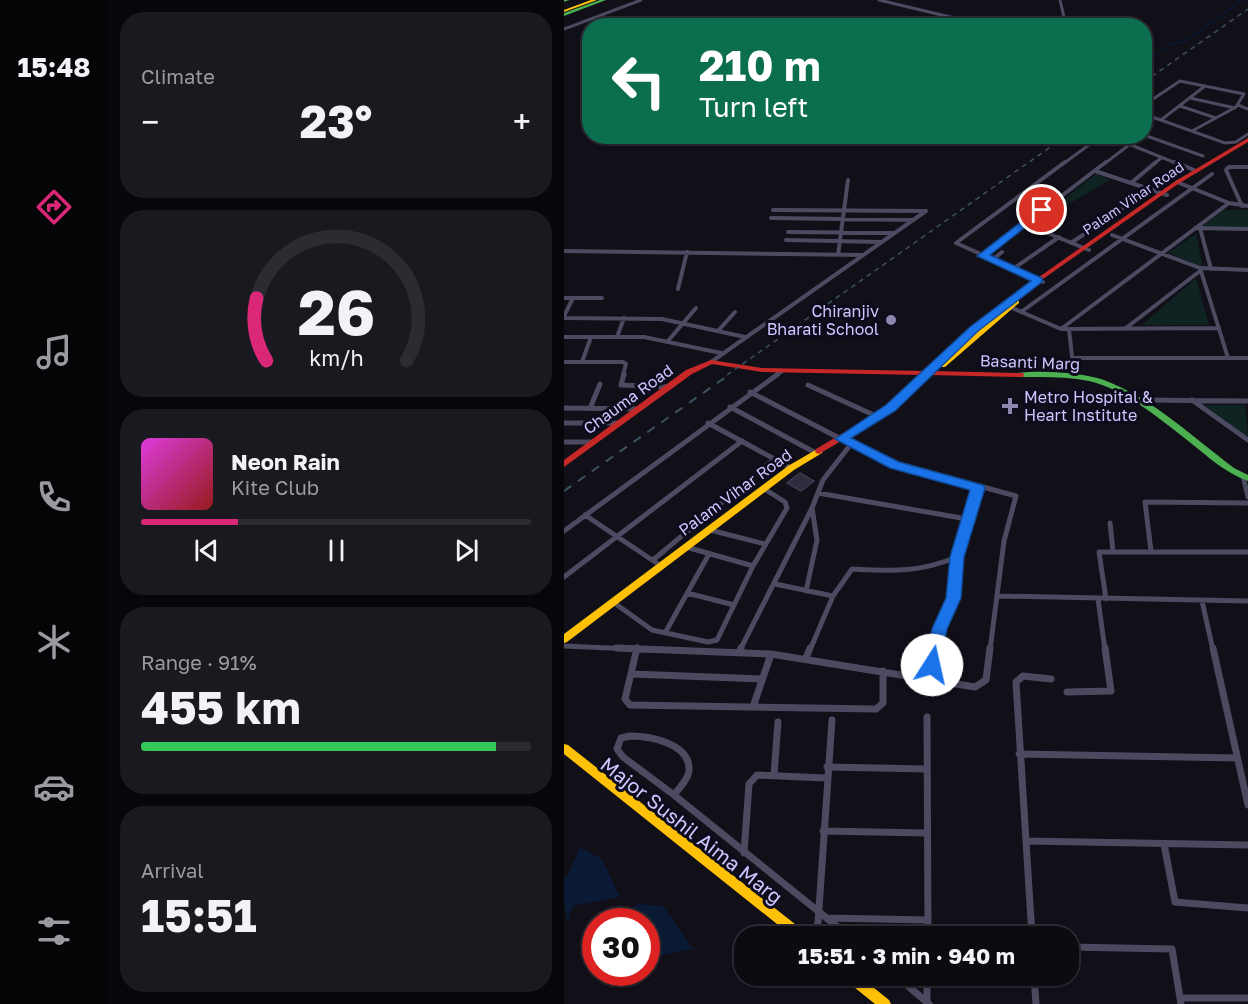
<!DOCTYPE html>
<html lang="en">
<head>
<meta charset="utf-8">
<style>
	body { margin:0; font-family:"Golos Text",sans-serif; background:#1b1920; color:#f1f3f6; height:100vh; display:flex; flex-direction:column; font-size:22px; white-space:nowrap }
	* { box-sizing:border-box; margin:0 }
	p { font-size:20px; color:#9a9b9f }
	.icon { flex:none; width:33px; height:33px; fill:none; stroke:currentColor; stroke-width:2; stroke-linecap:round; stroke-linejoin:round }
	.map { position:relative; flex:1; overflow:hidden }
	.sheet { display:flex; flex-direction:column; gap:12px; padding:12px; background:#07060a; width:456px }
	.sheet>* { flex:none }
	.top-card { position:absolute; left:18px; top:18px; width:570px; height:126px; border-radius:24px; box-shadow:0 2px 4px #0004,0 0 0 2px #2d2b32; background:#0b6e4f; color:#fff; overflow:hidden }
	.speed { position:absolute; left:18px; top:908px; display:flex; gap:12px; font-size:30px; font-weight:700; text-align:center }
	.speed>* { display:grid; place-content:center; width:78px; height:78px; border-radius:50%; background:#0d0b12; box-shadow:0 2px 4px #0004,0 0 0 2px #2d2b32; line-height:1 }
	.speed .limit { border:9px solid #d22; background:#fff; color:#111 }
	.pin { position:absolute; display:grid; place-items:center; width:51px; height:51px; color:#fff; margin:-26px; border:3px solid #fff; border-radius:50%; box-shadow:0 2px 6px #0007 }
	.me { position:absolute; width:66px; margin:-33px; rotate:10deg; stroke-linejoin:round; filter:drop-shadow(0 0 4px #0008) }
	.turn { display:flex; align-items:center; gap:21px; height:126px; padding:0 18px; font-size:27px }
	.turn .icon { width:78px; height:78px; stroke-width:2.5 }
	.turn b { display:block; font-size:42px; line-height:51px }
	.big { font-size:45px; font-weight:700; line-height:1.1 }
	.sheet .card { flex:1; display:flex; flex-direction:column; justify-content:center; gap:9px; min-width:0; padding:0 21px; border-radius:24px; background:#1b1920 }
	.sheet .dial { align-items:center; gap:0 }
	.dial svg { height:156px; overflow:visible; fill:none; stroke:#2d2b32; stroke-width:7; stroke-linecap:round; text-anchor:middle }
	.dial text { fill:#f1f3f6; stroke:none }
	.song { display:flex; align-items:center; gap:18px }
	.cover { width:72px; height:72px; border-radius:9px; background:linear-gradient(135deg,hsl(300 70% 55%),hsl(0 70% 35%)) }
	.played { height:6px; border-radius:3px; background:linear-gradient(90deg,#db2777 25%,#2d2b32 25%) }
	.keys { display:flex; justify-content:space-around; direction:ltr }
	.heat { display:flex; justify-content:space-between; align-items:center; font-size:33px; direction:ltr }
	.charge { height:9px; border-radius:4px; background:linear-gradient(90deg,#34c759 91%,#2d2b32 0) }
	.trip { position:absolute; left:170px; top:926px; width:345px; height:60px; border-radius:24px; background:#0d0b12; box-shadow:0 2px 4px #0004,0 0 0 2px #2d2b32; font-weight:700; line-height:60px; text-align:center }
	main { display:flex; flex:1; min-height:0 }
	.tabs { display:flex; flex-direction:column; width:108px; justify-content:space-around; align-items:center; background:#050407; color:#9a9b9f }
	.tabs .icon { width:42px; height:42px }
	.tabs .selected { color:#db2777 }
	.tabs b { font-size:27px; color:#f1f3f6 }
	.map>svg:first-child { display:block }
	.green { fill:#0f2323 }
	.water { fill:#0a1a35 }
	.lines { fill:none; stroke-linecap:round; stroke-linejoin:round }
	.stream { stroke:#0a1a35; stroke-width:1.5 }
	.building { fill:#2e2c3c; stroke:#3c394e; stroke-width:1.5 }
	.street-far3 { stroke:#4b4a61; stroke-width:3 }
	.street-far2 { stroke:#4b4a61; stroke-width:4 }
	.street-far1 { stroke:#4b4a61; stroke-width:5 }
	.street { stroke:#4b4a61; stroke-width:7 }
	.fast { fill:#4caf50; fill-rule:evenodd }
	.slow { fill:#ffc107; fill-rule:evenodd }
	.jam { fill:#c62828; fill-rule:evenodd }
	.rail-far1 { stroke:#3d5261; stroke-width:1.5; stroke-dasharray:5 4.5; stroke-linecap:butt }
	.rail { stroke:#3d5261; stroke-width:2; stroke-dasharray:9 8; stroke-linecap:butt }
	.route { fill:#1a73e8; stroke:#114b97; stroke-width:1.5 }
	.poi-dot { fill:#8b87ae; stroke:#0e0b1c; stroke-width:2 }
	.labels { text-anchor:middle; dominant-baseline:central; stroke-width:6; stroke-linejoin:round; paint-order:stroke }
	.far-street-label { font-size:14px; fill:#ccc7ff; stroke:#0e0b1c }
	.poi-label { font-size:16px; fill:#ccc7ff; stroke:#0e0b1c; text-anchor:end }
	.street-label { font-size:16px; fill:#ccc7ff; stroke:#0e0b1c }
	.near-street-label { font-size:20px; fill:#ccc7ff; stroke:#0e0b1c }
</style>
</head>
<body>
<main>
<nav class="tabs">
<b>15:48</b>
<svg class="icon selected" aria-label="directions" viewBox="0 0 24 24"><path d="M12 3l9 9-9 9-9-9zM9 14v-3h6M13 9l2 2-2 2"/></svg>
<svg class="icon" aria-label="music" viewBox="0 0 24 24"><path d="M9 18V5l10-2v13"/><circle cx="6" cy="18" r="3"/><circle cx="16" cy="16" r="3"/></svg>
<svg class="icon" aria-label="phone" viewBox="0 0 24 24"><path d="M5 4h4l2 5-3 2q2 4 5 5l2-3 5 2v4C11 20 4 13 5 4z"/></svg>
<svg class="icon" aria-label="climate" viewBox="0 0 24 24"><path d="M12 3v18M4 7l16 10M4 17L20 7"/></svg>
<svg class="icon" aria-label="car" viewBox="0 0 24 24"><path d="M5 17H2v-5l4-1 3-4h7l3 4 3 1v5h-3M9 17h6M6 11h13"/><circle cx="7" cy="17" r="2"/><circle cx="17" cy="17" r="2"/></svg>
<svg class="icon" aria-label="filters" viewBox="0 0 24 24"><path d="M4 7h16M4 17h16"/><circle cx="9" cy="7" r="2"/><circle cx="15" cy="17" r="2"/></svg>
</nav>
<section class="sheet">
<div class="card"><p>Climate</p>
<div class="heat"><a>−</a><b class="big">23°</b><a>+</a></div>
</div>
<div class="card dial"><svg viewBox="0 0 100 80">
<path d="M14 69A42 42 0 1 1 86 69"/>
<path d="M14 69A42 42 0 0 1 9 37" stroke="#db2777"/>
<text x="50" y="56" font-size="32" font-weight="700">26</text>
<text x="50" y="72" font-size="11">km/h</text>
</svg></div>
<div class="card">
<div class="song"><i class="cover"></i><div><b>Neon Rain</b><p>Kite Club</p></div></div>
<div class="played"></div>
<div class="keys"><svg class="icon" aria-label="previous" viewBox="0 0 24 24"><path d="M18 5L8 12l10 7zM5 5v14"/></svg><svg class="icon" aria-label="pause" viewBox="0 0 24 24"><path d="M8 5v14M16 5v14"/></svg><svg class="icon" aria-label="next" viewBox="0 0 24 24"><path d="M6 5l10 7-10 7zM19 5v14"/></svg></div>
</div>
<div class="card"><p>Range · 91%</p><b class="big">455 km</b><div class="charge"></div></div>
<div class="card"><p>Arrival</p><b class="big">15:51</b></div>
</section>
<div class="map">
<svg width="684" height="1004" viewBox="0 0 684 1004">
	<rect width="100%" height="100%" fill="#110f18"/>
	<!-- green -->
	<path class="green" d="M532,174L546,180L481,218L477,217Z
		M660,210H684V227H637Z
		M632,234L639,267L604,253Z
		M632,278L645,325H578Z
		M640,405H681L684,437Z"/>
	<!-- water -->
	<path class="water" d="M16,847L38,859L56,897L9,906L4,921L0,904V877H3Z
		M73,904L99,906L129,949L83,958L82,921H71L72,915L64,913Z"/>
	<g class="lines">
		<!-- stream -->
		<path class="stream" d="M370,12L432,26
			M580,58L585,59L604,46L622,41L679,0"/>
	</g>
	<!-- building -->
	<path class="building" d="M236,473L250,481L237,491L223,483Z"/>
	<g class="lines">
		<!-- street-far3 -->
		<path class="street-far3" d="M315,0L424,26
			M496,0L502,26
			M0,29L77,0
			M626,98L671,108
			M580,105L616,81L680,94L672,107L628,131
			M674,105L684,109
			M616,106L652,118
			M580,114L661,143L672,142L684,134
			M597,120L641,86
			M580,135L639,156
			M545,136L614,164
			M499,164L537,136
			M540,164L565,145
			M590,164L597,158"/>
		<!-- street-far2 -->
		<path class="street-far2" d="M611,162L632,171
			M531,171L603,195
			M613,182L665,203L684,206
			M567,183L592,162
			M678,206L662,170L665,167H684
			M209,210L362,211
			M207,218L350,220
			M461,224L525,250
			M631,228L684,229
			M636,228L647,269
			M224,232L330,233
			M548,235L636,268L684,270
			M222,240L318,242
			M507,243L587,189
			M0,251L299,255
			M274,255L284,180
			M419,256L542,162
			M428,260L438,252
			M636,268L664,358
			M449,269L495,237
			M479,282L392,243L501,162
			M114,289L123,252
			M0,298H38
			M446,307L497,329L655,328
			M457,312L648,174
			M0,316L9,298
			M0,318L98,319L181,337
			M562,328L636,271
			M497,329L665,203
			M505,329L510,375
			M154,331L171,312
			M0,337H80L157,353
			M53,337L60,318
			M104,341L132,308
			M508,358H684
			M0,362H59L62,364L59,375
			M18,362L27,337
			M147,362L362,211
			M212,375L218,371"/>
		<!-- street-far1 -->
		<path class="street-far1" d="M60,374L57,385L105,387
			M244,385L314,417
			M186,392L316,459L452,496L440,541L426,650
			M573,400L684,401
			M628,400L684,440
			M27,406L36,384
			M166,407L252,453
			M0,408L74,409
			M0,423H55
			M144,423L227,468
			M0,442H30
			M679,476L684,497
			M254,493L403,519
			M21,515L97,566
			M546,523L549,551
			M146,530L201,544
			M0,531L214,374
			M122,547L189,566
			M587,551L581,502L684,503
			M89,560L210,459
			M0,577L178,441
			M211,584L269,596
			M242,591L253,540L248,508
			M123,593L170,605
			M434,596L684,601
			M534,599L541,650
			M542,599L535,552H684
			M638,601L649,650
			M49,602L88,630L144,642L153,640L189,566L223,508L221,502L199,488
			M101,633L145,554
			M0,646L91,650
			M72,650L73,647
			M176,650L248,508L259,480L287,444
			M246,650L269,596L288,569C329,571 354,573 393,557
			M370,650L375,629L390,598L393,557L414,488"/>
		<!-- street -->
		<path class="street" d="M52,648L207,654L411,687L422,680L426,648
			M73,648L61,699L66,705L312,709L319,703V671
			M649,648L684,805
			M175,652L177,648
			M242,658L246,648
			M68,674L198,679
			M367,680L370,648
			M503,692L547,691L541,648
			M189,707L207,654
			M363,717L364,936
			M66,736C85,736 127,743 125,771C124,780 115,788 110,795L59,757L53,749L57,738Z
			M455,754L673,758
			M263,767L362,769
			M210,775L214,722
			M110,795L285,936
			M259,831L363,833
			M462,841L684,845
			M600,844L611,902L684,908
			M180,853L185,784L193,775L262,778
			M263,918L364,920
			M246,936L254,923L268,720
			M468,936L452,682L459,676L487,679
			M504,947L608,949L617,1004
			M331,975L365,1004
			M363,975V1002
			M470,975L472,1004
			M617,998H684"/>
		<!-- fast -->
		<path class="fast" d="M0,0H5L0,2Z
			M36,0H42L0,16V13Z
			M453,373C478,370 517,372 540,380C588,398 630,438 670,468L684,475V481C661,473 642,455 623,440C595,418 560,389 525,381C502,376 479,377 456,377H453L452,375Z"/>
		<!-- slow -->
		<path class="slow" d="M27,0H33L0,12V10Z
			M453,300L455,301V303L381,367H375L374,365L375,363L451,301Z
			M255,448L258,449L259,451L258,453L230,470L3,642L0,643V634L224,466Z
			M0,744L4,745L241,932L243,936H228L0,754Z
			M278,975H294L325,1000L327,1004H311L280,979Z"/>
		<!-- jam -->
		<path class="jam" d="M684,138V142L614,184L442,305L390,350L369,371L456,373H459L460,375L459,377L365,375L330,410L255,454L252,453L251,451L252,449L324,406L357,375L198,372L148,364L128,374L0,467V460L122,370L147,360L198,368L361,371L386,348L438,303L610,182Z"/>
		<!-- rail-far1 -->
		<path class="rail-far1" d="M580,82L684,9
			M163,375L502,136"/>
		<!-- rail -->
		<path class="rail" d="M0,491L166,374"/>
	</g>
	<!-- route -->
	<path class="route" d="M475,208L483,210L426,255L478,278V282L414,331L331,411L287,438L335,462L419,485L421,488L400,557L397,598L383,629L376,665L368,671L361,665L368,629L382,598L386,557L406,490L326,468L271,439L322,405L406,327L467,281L413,256Z"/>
	<!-- markers -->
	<g class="poi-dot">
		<circle cx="327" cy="320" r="6"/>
		<path d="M443 397h6v6h6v6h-6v6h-6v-6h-6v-6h6z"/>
	</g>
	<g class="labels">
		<!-- far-street labels -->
		<g class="far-street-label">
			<text transform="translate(569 198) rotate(-34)">Palam Vihar Road</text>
		</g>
		<!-- poi labels -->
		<g class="poi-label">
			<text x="315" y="311">Chiranjiv<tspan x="315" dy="18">Bharati School</tspan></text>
			<text x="460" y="397" text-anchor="start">Metro Hospital &amp;<tspan x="460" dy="18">Heart Institute</tspan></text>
		</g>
		<!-- street labels -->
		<g class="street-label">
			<text transform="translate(466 362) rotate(2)">Basanti Marg</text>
			<text transform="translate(64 399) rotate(-36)">Chauma Road</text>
			<text transform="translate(171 492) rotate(-36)">Palam Vihar Road</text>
		</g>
		<!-- near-street labels -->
		<g class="near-street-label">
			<text transform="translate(128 830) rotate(38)">Major Sushil Aima Marg</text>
		</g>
	</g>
</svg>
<div class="speed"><div class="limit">30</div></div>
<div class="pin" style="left:478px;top:210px;background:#d93025"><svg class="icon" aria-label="arrive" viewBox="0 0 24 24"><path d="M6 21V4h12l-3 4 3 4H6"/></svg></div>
<svg class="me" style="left:368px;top:665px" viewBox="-20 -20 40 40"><circle r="19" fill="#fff"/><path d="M0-13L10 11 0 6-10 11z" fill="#1a73e8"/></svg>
<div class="trip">15:51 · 3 min · 940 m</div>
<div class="top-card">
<div class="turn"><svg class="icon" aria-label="left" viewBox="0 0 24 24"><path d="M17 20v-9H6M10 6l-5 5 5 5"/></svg><div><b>210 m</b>Turn left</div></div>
</div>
</div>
</main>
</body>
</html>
